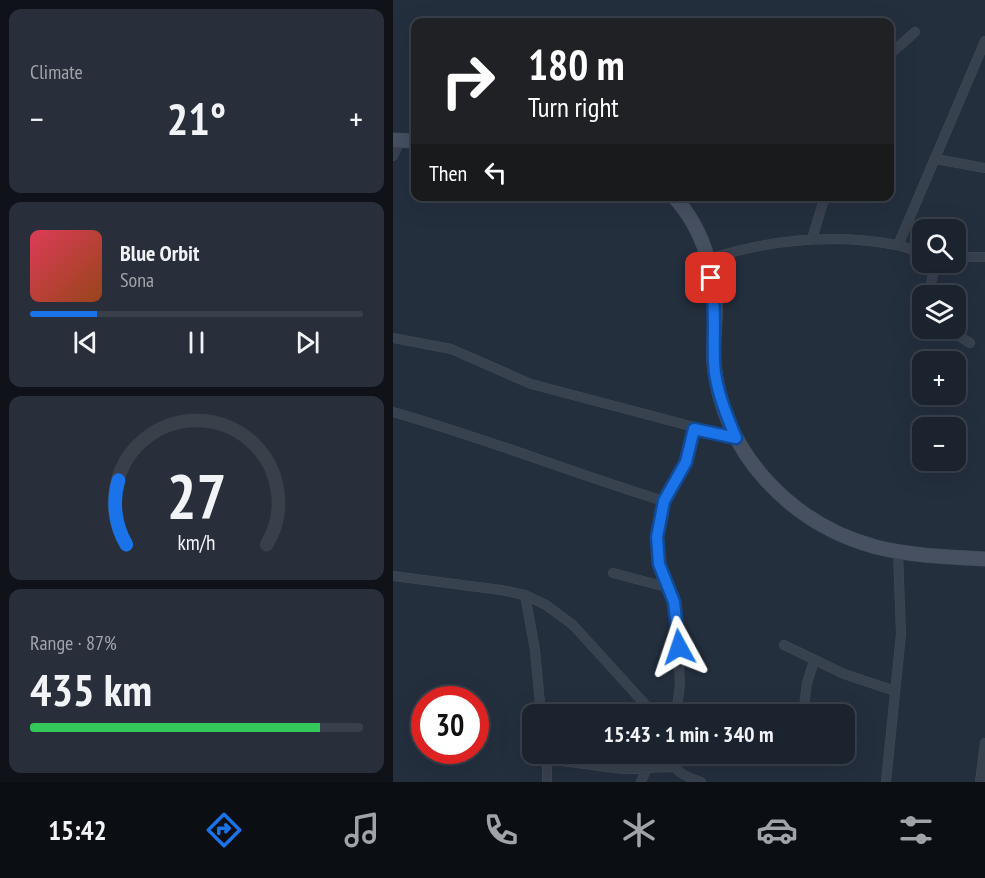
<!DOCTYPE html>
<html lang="en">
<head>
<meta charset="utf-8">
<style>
	body { margin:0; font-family:"PT Sans Narrow",sans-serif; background:#282f3a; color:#f1f3f6; height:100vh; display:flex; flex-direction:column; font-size:22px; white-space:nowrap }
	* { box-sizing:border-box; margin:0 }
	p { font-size:20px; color:#a0a4aa }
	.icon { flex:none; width:33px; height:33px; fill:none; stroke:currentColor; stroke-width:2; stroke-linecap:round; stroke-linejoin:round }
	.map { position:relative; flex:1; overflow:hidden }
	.sheet { display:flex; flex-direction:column; gap:9px; padding:9px; background:#0f1319; width:393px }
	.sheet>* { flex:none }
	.banner { position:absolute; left:18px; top:18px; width:483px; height:183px; border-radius:12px; box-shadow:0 6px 24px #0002,0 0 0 2px #39404a; background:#202124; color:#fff; overflow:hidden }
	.controls { position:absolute; left:519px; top:219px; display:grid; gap:12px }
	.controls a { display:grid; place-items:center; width:54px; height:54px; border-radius:12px; background:#1b232e; box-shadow:0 6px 24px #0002,0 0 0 2px #39404a; font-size:30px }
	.speed { position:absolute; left:18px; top:686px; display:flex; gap:12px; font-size:30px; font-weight:700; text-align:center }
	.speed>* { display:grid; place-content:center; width:78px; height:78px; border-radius:50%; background:#1b232e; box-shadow:0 6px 24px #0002,0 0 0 2px #39404a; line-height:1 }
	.speed .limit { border:9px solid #d22; background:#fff; color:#111 }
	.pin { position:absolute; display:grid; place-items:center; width:51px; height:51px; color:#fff; margin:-26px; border-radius:12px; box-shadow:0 3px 9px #0006 }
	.me { position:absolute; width:66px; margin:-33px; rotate:355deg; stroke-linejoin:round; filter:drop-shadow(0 0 4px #0008) }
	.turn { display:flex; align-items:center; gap:21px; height:126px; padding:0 18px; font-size:27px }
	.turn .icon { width:78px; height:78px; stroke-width:2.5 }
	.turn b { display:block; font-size:42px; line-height:51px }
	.then { display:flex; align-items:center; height:57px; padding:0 18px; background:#0003; gap:12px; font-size:22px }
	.big { font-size:45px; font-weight:600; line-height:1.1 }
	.sheet .widget { flex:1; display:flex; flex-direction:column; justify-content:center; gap:9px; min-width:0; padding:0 21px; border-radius:12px; background:#282f3a }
	.sheet .dial { align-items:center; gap:0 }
	.dial svg { height:156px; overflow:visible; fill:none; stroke:#39404a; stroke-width:7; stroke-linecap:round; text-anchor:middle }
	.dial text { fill:#f1f3f6; stroke:none }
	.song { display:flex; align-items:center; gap:18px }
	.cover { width:72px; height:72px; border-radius:9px; background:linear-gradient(135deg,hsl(350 70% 55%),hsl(20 70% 35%)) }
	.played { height:6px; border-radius:3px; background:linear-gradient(90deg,#1a73e8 20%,#39404a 20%) }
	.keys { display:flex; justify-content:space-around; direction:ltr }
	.heat { display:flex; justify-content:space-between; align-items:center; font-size:33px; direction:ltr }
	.charge { height:9px; border-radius:4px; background:linear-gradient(90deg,#34c759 87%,#39404a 0) }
	.trip { position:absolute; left:129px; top:704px; width:333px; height:60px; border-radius:12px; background:#1b232e; box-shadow:0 6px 24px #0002,0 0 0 2px #39404a; font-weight:600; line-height:60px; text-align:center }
	.menu { display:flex; height:96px; justify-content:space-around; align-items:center; background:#0b0e12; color:#a0a4aa }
	.menu .icon { width:42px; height:42px }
	.menu .selected { color:#1a73e8 }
	.menu b { font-size:27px; color:#f1f3f6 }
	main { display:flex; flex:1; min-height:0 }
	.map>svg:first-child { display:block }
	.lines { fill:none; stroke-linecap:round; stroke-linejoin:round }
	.minor-casing { stroke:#414a57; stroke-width:10 }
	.secondary-casing { stroke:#414a57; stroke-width:15 }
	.minor { stroke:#38414e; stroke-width:9 }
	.secondary { stroke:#465061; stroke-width:14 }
	.route-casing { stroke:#114b97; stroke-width:15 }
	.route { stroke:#1a73e8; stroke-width:10 }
</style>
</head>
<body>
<main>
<section class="sheet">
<div class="widget"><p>Climate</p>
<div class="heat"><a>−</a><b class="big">21°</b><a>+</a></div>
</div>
<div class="widget">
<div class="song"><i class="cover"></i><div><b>Blue Orbit</b><p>Sona</p></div></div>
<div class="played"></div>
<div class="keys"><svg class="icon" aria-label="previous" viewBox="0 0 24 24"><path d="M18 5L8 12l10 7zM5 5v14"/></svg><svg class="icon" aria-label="pause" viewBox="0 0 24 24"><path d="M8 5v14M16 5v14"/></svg><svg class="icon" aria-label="next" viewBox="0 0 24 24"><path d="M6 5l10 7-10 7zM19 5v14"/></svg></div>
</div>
<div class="widget dial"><svg viewBox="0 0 100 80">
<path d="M14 69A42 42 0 1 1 86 69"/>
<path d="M14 69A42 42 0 0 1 10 36" stroke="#1a73e8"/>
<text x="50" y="56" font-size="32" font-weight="700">27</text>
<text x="50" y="72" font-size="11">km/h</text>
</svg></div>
<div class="widget"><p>Range · 87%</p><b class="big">435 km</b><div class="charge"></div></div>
</section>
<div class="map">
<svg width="592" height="782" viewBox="0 0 592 782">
	<rect width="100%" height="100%" fill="#242f3e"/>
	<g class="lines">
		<defs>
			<path id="minor" d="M496,55L522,32
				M0,156L7,140
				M543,159L592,168
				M419,239L432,196
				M505,245L592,41
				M562,257H592
				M315,259C376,240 439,233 503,245C512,246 520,251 530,253
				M535,296L543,262
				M553,328L577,343
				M0,338L58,349L138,384L343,438
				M0,412C92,438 180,473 271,501
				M220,573L273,587
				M0,576L108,590L132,595L153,605L180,625L261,714
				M132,595L142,650L148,714
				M391,645L451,674L502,691
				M283,714L287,685L284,628L281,602L265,564L264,537L271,501L293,462L301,429
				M410,714L414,683L421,661
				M277,753C280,772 291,776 308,782
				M408,754V753
				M154,755V782
				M154,759L229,769L280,767
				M248,782L253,770
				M493,782L508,634L505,552
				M587,782L592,743"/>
			<path id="secondary" d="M0,140L22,141
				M280,196C306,223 318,259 322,296C324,318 319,342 321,364C330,454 398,524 483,547C519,556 556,557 592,559"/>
		</defs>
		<!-- minor casing -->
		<use href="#minor" class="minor-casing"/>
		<!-- secondary casing -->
		<use href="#secondary" class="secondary-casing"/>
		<!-- minor -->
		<use href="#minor" class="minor"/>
		<!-- secondary -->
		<use href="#secondary" class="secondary"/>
	</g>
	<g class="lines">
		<defs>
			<path id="route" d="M286,647L281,602L266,564L264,537L271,501L293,462L301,429L343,438C333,414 322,388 321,362C320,333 323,306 318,278"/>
		</defs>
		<!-- route casing -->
		<use href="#route" class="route-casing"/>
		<!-- route -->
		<use href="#route" class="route"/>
	</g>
</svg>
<div class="controls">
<a><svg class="icon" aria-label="search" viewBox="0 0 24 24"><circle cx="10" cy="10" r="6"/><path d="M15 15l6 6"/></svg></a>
<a><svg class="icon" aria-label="layers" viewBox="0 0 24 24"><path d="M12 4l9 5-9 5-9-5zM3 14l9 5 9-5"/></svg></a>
<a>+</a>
<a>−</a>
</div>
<div class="speed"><div class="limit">30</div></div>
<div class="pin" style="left:318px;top:278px;background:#d93025"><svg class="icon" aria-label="arrive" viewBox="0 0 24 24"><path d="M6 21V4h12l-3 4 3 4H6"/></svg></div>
<svg class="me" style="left:286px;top:647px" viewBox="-20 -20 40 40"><path d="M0-17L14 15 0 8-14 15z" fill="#1a73e8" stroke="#fff" stroke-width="4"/></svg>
<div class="trip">15:43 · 1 min · 340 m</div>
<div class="banner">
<div class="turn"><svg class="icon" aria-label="right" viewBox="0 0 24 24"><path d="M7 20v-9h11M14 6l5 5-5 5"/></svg><div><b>180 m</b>Turn right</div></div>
<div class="then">Then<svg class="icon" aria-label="left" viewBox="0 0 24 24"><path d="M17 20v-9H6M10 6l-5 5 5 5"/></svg></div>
</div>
</div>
</main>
<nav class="menu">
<b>15:42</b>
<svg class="icon selected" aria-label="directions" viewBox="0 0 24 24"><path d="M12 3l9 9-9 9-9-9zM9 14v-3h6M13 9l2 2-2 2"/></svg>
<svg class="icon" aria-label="music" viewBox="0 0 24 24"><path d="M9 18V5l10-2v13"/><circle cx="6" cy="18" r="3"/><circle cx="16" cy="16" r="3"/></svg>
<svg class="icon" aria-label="phone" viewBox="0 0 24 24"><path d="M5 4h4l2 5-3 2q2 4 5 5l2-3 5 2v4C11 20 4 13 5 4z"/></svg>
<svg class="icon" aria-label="climate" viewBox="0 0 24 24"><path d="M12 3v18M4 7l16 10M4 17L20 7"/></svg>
<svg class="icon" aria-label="car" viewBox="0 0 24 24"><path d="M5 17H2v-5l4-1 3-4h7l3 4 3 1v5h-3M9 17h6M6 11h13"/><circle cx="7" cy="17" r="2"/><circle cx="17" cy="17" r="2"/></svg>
<svg class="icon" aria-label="filters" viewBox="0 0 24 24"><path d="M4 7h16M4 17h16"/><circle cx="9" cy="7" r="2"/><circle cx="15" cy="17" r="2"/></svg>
</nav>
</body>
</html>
